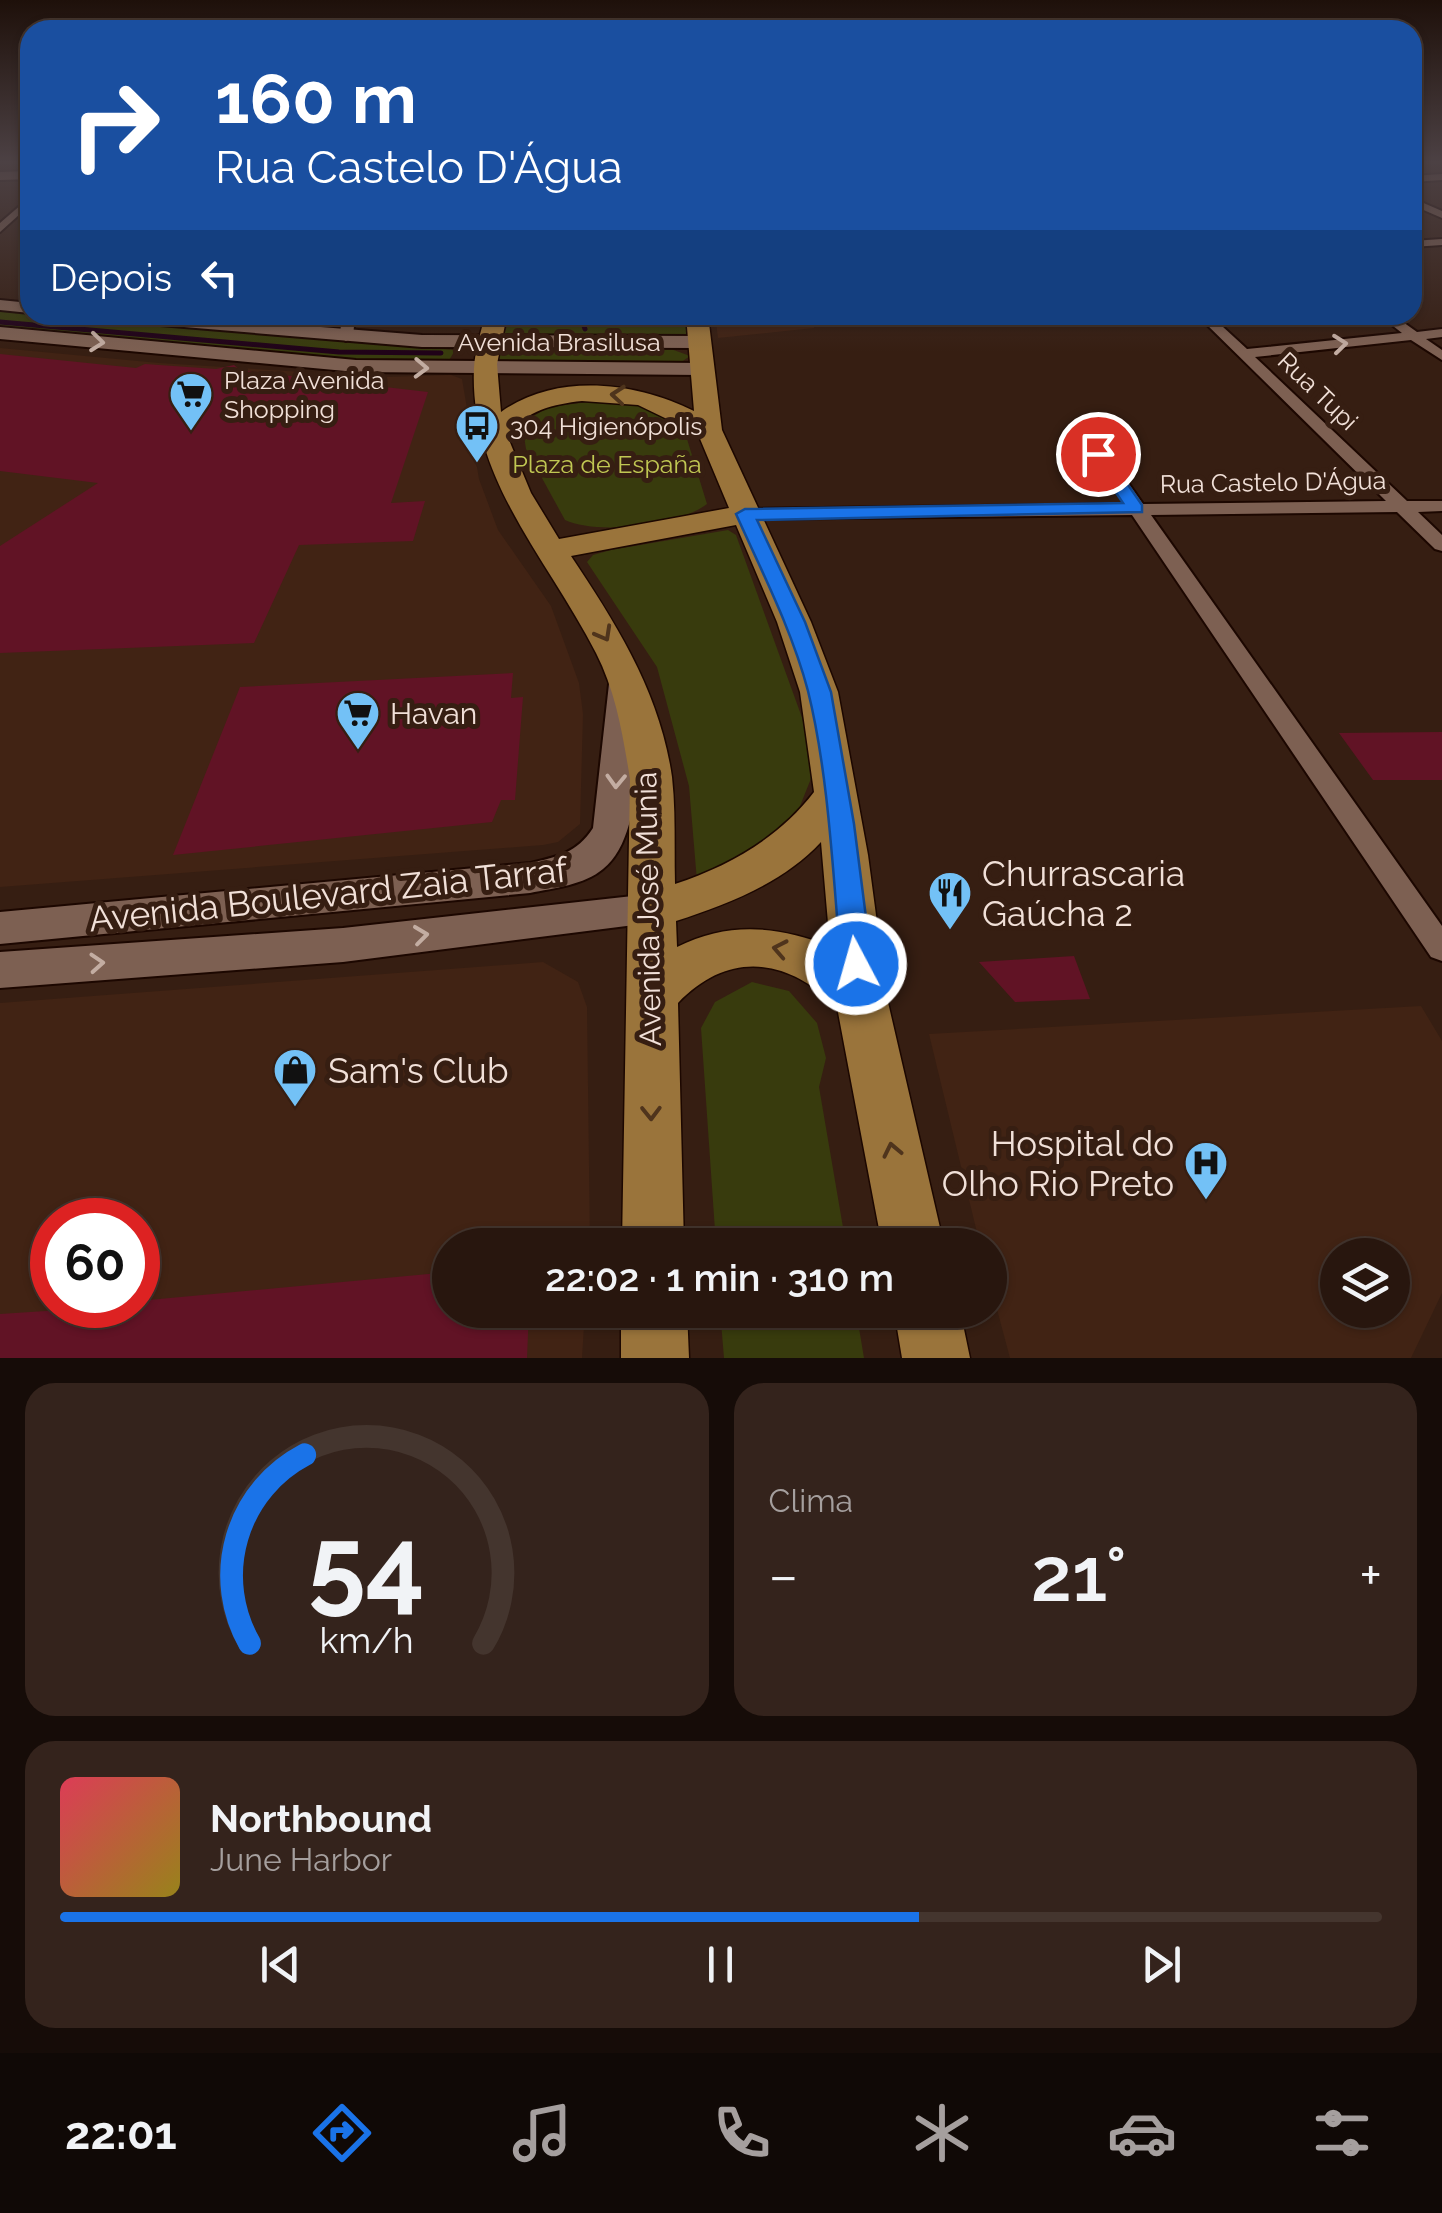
<!DOCTYPE html>
<html lang="pt">
<head>
<meta charset="utf-8">
<style>
	body { margin:0; font-family:Raleway,sans-serif; background:#34231c; color:#f1f3f6; height:100vh; display:flex; flex-direction:column; font-size:38px; white-space:nowrap }
	* { box-sizing:border-box; margin:0 }
	p { font-size:32px; color:#a59f9e }
	.icon { flex:none; width:55px; height:55px; fill:none; stroke:currentColor; stroke-width:2; stroke-linecap:round; stroke-linejoin:round }
	.map { position:relative; height:1358px; overflow:hidden }
	.details { display:flex; flex-direction:column; gap:25px; padding:25px; background:#160c08; flex:1 }
	.details>* { flex:none }
	.banner { position:absolute; left:20px; top:20px; width:1402px; height:305px; border-radius:30px; box-shadow:0 2px 8px #0004,0 0 0 2px #44352e; background:#1a4fa0; color:#fff; overflow:hidden }
	.controls { position:absolute; left:1320px; top:1238px; display:grid; gap:20px }
	.controls a { display:grid; place-items:center; width:90px; height:90px; border-radius:50%; background:#28160e; box-shadow:0 2px 8px #0004,0 0 0 2px #44352e; font-size:50px }
	.speed { position:absolute; left:30px; top:1198px; display:flex; gap:20px; font-size:50px; font-weight:700; text-align:center }
	.speed>* { display:grid; place-content:center; width:130px; height:130px; border-radius:50%; background:#28160e; box-shadow:0 2px 8px #0004,0 0 0 2px #44352e; line-height:1 }
	.speed .limit { border:15px solid #d22; background:#fff; color:#111 }
	.pin { position:absolute; display:grid; place-items:center; width:85px; height:85px; color:#fff; margin:-42px; border:5px solid #fff; border-radius:50%; box-shadow:0 2px 10px #0007 }
	.me { position:absolute; width:110px; margin:-55px; rotate:354deg; stroke-linejoin:round; filter:drop-shadow(0 0 8px #0008) }
	.turn { display:flex; align-items:center; gap:35px; height:210px; padding:0 30px; font-size:45px }
	.turn .icon { width:130px; height:130px; stroke-width:2.5 }
	.turn b { display:block; font-size:70px; line-height:85px }
	.then { display:flex; align-items:center; height:95px; padding:0 30px; background:#0003; gap:20px; font-size:38px }
	.big { font-size:75px; font-weight:600; line-height:1.1 }
	.details .tile { flex:1; display:flex; flex-direction:column; justify-content:center; gap:15px; min-width:0; padding:0 35px; border-radius:30px; background:#34231c }
	.details .dial { align-items:center; gap:0 }
	.dial svg { height:260px; overflow:visible; fill:none; stroke:#44352e; stroke-width:7; stroke-linecap:round; text-anchor:middle }
	.dial text { fill:#f1f3f6; stroke:none }
	.song { display:flex; align-items:center; gap:30px }
	.cover { width:120px; height:120px; border-radius:15px; background:linear-gradient(135deg,hsl(350 70% 55%),hsl(50 70% 35%)) }
	.played { height:10px; border-radius:5px; background:linear-gradient(90deg,#1a73e8 65%,#44352e 65%) }
	.keys { display:flex; justify-content:space-around; direction:ltr }
	.heat { display:flex; justify-content:space-between; align-items:center; font-size:55px; direction:ltr }
	.details .tiles { flex:1; display:grid; gap:25px; grid-template-columns:1fr 1fr }
	.tile:last-child { grid-column:span 2 }
	.trip { position:absolute; left:432px; top:1228px; width:575px; height:100px; border-radius:50px; background:#28160e; box-shadow:0 2px 8px #0004,0 0 0 2px #44352e; font-weight:600; line-height:100px; text-align:center }
	.menu { display:flex; height:160px; justify-content:space-around; align-items:center; background:#100906; color:#a59f9e }
	.menu .icon { width:70px; height:70px }
	.menu .on { color:#1a73e8 }
	.menu b { font-size:45px; color:#f1f3f6 }
	.map>svg:first-child { display:block }
	.built { fill:#412314; fill-rule:evenodd }
	.green { fill:#383b0d }
	.lines { fill:none; stroke-linecap:round; stroke-linejoin:round }
	.stream { stroke:#200218; stroke-width:5 }
	.building { fill:#611325 }
	.street-casing { stroke:#1c0700; stroke-width:4 }
	.secondary-casing { stroke:#1c0700; stroke-width:4 }
	.primary-casing { stroke:#1c0700; stroke-width:3 }
	.street { fill:#7d6052; fill-rule:evenodd }
	.secondary { fill:#7d6052; fill-rule:evenodd }
	.primary { fill:#9a743b; fill-rule:evenodd }
	.oneway { stroke:#c3ada2 }
	.oneway2 { stroke:#4f341c }
	.route { fill:#1a73e8; stroke:#114b97; stroke-width:2.5 }
	.labels { text-anchor:middle; dominant-baseline:central; stroke-width:10; stroke-linejoin:round; paint-order:stroke }
	.far-street-label { font-size:25px; fill:#f1e0d8; stroke:#361e12 }
	.far-poi-label { font-size:25px; fill:#f1e0d8; stroke:#361e12; text-anchor:start }
	.far-park-label { font-size:25px; fill:#c0c753; stroke:#361e12 }
	.poi-label { font-size:30px; fill:#f1e0d8; stroke:#361e12; text-anchor:start }
	.street-label { font-size:30px; fill:#f1e0d8; stroke:#361e12 }
	.near-poi-label { font-size:35px; fill:#f1e0d8; stroke:#361e12; text-anchor:start }
	.near-street-label { font-size:35px; fill:#f1e0d8; stroke:#361e12 }
</style>
</head>
<body>
<div class="map">
<svg width="1442" height="1358" viewBox="0 0 1442 1358">
	<rect width="100%" height="100%" fill="#361e12"/>
	<!-- built -->
	<path class="built" d="M715,315H815L814,328L718,338Z
		M0,348L159,363L385,377L451,375L462,379L479,479L498,530L551,606L579,683L583,714L580,824L558,842L543,845L0,887Z
		M543,962L578,982L587,1007L590,1245H450V1310H585L582,1358H0V1003ZM52,1220H138V1305H52Z
		M1421,1006L1442,1041V1293L1411,1358H1010L990,1283V1245H980L929,1034ZM1392,1255V1310H1338V1255Z"/>
	<!-- green -->
	<path class="green" d="M0,308L30,311V315H70L455,350L447,364H366L0,329Z
		M510,315H686V336H504Z
		M516,348L671,349L690,356L680,363L501,366L495,360L496,356Z
		M596,401L643,405L683,426L707,504C679,526 596,535 565,520L526,449L522,423L549,407Z
		M728,530L736,535L809,737L812,776L798,811L775,838L697,881L689,786L657,667L587,562L593,555L611,550Z
		M752,982L789,991L817,1023L826,1058L819,1087L846,1245H716L701,1028L715,1002Z
		M720,1310H856L864,1358H724Z"/>
	<g class="lines">
		<!-- stream -->
		<path class="stream" d="M580,315L585,329
			M0,322L339,352L441,353"/>
	</g>
	<!-- building -->
	<path class="building" d="M0,354L136,368L145,364L216,369L234,365L240,370L428,392L391,503L425,501L413,541L299,545L254,643L0,653V546L98,483L0,471Z
		M513,673L511,698L523,697L515,800H501L492,822L173,855L240,687Z
		M1442,732V780H1373L1339,733Z
		M1074,956L1090,999L1015,1002L979,962Z
		M450,1272V1310H529L527,1358H0V1314L138,1305V1301Z"/>
	<g class="lines">
		<defs>
			<path id="street" d="M1442,174V180L1412,182V176Z
				M30,197V205L0,232V223Z
				M1412,198L1442,211V218L1412,205Z
				M1442,239V245L1412,247V241Z
				M343,315H355L353,337L346,341L339,337Z
				M1197,315H1210L1247,349L1402,333L1379,315H1393L1417,332L1442,329V337L1426,339L1442,350V360L1411,340L1255,357L1407,501H1442V511L1418,512L1442,535V551L1435,549L1397,512L1151,515L1442,926V961L1431,957L1132,515L745,519L736,514L745,509L1125,504L1072,426L1080,421L1086,423L1143,504L1386,501Z"/>
			<path id="secondary" d="M30,171V179L0,180V172Z
				M0,300L30,303V313L0,310Z
				M91,315H169L422,335L697,336L707,342L697,348L422,347L100,320Z
				M0,327L356,360L700,363L710,369L700,375L356,372L0,339Z
				M625,674L637,677L641,684C638,734 645,836 603,869C584,885 554,888 530,893L0,944V912L530,863C557,857 577,853 593,828L609,684L613,677Z
				M651,894L666,899L672,910L666,921L343,962L0,988V952L343,928Z"/>
			<path id="primary" d="M485,315H507L497,364L501,412C557,372 636,382 694,411L686,315H708L722,430L811,622L838,692L868,855L887,998L944,1245H882L837,1007C787,958 729,950 678,1003L684,1245H622L630,779C623,736 616,692 596,653C548,559 469,478 474,368C475,350 481,332 485,315ZM582,401L638,405L698,434L729,508L559,539L531,493L507,435C526,411 553,404 582,401ZM736,525L777,622L800,692L814,792C779,838 729,866 675,884C674,849 676,812 672,777C660,693 617,625 571,556ZM821,842L830,946C777,926 729,921 677,947L676,921C728,904 783,883 821,842Z
				M621,1310H687L689,1358H621Z
				M894,1310H960L970,1358H902Z"/>
		</defs>
		<!-- street casing -->
		<use href="#street" class="street-casing"/>
		<!-- secondary casing -->
		<use href="#secondary" class="secondary-casing"/>
		<!-- primary casing -->
		<use href="#primary" class="primary-casing"/>
		<!-- street -->
		<use href="#street" class="street"/>
		<!-- secondary -->
		<use href="#secondary" class="secondary"/>
		<!-- primary -->
		<use href="#primary" class="primary"/>
	</g>
	<!-- one-way arrows -->
	<defs><path id="oneway-chevron" d="M-2-3.5L2.5 0L-2 3.5" fill="none" stroke-width="1.6" stroke-linecap="round" stroke-linejoin="round" transform="scale(2.5)"/></defs>
	<g class="oneway">
		<use href="#oneway-chevron" transform="translate(97 342) rotate(6)"/>
		<use href="#oneway-chevron" transform="translate(1340 344) rotate(-6)"/>
		<use href="#oneway-chevron" transform="translate(421 368) rotate(2)"/>
		<use href="#oneway-chevron" transform="translate(616 781) rotate(92)"/>
		<use href="#oneway-chevron" transform="translate(421 935) rotate(-7)"/>
		<use href="#oneway-chevron" transform="translate(97 963) rotate(-4)"/>
	</g>
	<g class="oneway2">
		<use href="#oneway-chevron" transform="translate(618 395) rotate(-175)"/>
		<use href="#oneway-chevron" transform="translate(604 634) rotate(61)"/>
		<use href="#oneway-chevron" transform="translate(780 949) rotate(-169)"/>
		<use href="#oneway-chevron" transform="translate(651 1113) rotate(89)"/>
		<use href="#oneway-chevron" transform="translate(892 1150) rotate(-102)"/>
	</g>
	<!-- sky -->
	<linearGradient id="sky" x2="0" y2="1"><stop stop-color="#1e100a"/><stop offset="0.46" stop-color="#4c4144"/><stop offset="1" stop-color="#4c4144" stop-opacity="0"/></linearGradient>
	<rect width="1442" height="352" fill="url(#sky)"/>
	<!-- route -->
	<path class="route" d="M1098,449L1104,450L1142,505V512L757,520L805,622L831,692L854,824L872,964L867,973L856,977L846,973L841,964C833,877 829,776 808,691C792,630 762,572 736,514L745,509L1123,503L1090,454Z"/>
	<!-- icons -->
	<defs>
		<symbol id="supermarket-pin" viewBox="-11 -11 22 30"><path d="M0 17L-7.5 6A9.5 9.5 0 1 1 7.5 6Z" fill="#73c1f6" stroke="#361e12"/><path d="M-6-5.5h2.5l.6 2H6L4.5 2H-2.5L-4.4-4H-6ZM-1.5 3.2a1.3 1.3 0 1 0 .1 0ZM3 3.2a1.3 1.3 0 1 0 .1 0Z" fill="#111"/></symbol>
		<symbol id="bus-pin" viewBox="-11 -11 22 30"><path d="M0 17L-7.5 6A9.5 9.5 0 1 1 7.5 6Z" fill="#73c1f6" stroke="#361e12"/><path d="M-5-6H5V4H4V6H2V4H-2V6H-4V4H-5ZM-3.5-4V0h7V-4ZM-3.5 1.2v1.5H-2V1.2ZM2 1.2v1.5H3.5V1.2Z" fill="#111"/></symbol>
		<symbol id="restaurant-pin" viewBox="-11 -11 22 30"><path d="M0 17L-7.5 6A9.5 9.5 0 1 1 7.5 6Z" fill="#73c1f6" stroke="#361e12"/><path d="M-5-6h1v4h1v-4h1v4h1v-4h1v5L-1.5 .5V6h-2V.5L-5-1ZM5-6V6H3V1.5H1.5Q1.5-4 5-6Z" fill="#111"/></symbol>
		<symbol id="shop-pin" viewBox="-11 -11 22 30"><path d="M0 17L-7.5 6A9.5 9.5 0 1 1 7.5 6Z" fill="#73c1f6" stroke="#361e12"/><path d="M-5-2.5h2.3a2.7 3.5 0 0 1 5.4 0H5L5.5 6h-11ZM-1.5-2.5h3a1.5 2.3 0 0 0-3 0Z" fill="#111"/></symbol>
		<symbol id="hospital-pin" viewBox="-11 -11 22 30"><path d="M0 17L-7.5 6A9.5 9.5 0 1 1 7.5 6Z" fill="#73c1f6" stroke="#361e12"/><path d="M-5-5h3v3.5h4V-5h3V5h-3V1.5h-4V5h-3Z" fill="#111"/></symbol>
	</defs>
	<g fill-rule="evenodd">
		<use href="#supermarket-pin" x="166" y="369" width="50" height="68"/>
		<use href="#bus-pin" x="452" y="401" width="50" height="68"/>
		<use href="#supermarket-pin" x="333" y="688" width="50" height="68"/>
		<use href="#restaurant-pin" x="925" y="868" width="50" height="68"/>
		<use href="#shop-pin" x="270" y="1045" width="50" height="68"/>
		<use href="#hospital-pin" x="1181" y="1138" width="50" height="68"/>
	</g>
	<g class="labels">
		<!-- far-street labels -->
		<g class="far-street-label">
			<text x="559" y="342">Avenida Brasilusa</text>
			<text transform="translate(1318 391) rotate(44)">Rua Tupi</text>
			<text transform="translate(1273 482) rotate(-1)">Rua Castelo D'Água</text>
		</g>
		<!-- far-poi labels -->
		<g class="far-poi-label">
			<text x="224" y="380">Plaza Avenida<tspan x="224" dy="29">Shopping</tspan></text>
			<text x="510" y="426">304 Higienópolis</text>
		</g>
		<!-- far-park labels -->
		<g class="far-park-label">
			<text x="607" y="464">Plaza de España</text>
		</g>
		<!-- poi labels -->
		<g class="poi-label">
			<text x="390" y="713">Havan</text>
		</g>
		<!-- street labels -->
		<g class="street-label">
			<text transform="translate(648 909) rotate(-91)">Avenida José Munia</text>
		</g>
		<!-- near-poi labels -->
		<g class="near-poi-label">
			<text x="982" y="873">Churrascaria<tspan x="982" dy="40">Gaúcha 2</tspan></text>
			<text x="328" y="1070">Sam's Club</text>
			<text x="1174" y="1143" text-anchor="end">Hospital do<tspan x="1174" dy="40">Olho Rio Preto</tspan></text>
		</g>
		<!-- near-street labels -->
		<g class="near-street-label">
			<text transform="translate(328 894) rotate(-6)">Avenida Boulevard Zaia Tarraf</text>
		</g>
	</g>
</svg>
<div class="controls">
<a><svg class="icon" aria-label="layers" viewBox="0 0 24 24"><path d="M12 4l9 5-9 5-9-5zM3 14l9 5 9-5"/></svg></a>
</div>
<div class="speed"><div class="limit">60</div></div>
<div class="pin" style="left:1098px;top:454px;background:#d93025"><svg class="icon" aria-label="arrive" viewBox="0 0 24 24"><path d="M6 21V4h12l-3 4 3 4H6"/></svg></div>
<svg class="me" style="left:856px;top:964px" viewBox="-20 -20 40 40"><circle r="17" fill="#1a73e8" stroke="#fff" stroke-width="3"/><path d="M0-11L8 9 0 5-8 9z" fill="#fff"/></svg>
<div class="trip">22:02 · 1 min · 310 m</div>
<div class="banner">
<div class="turn"><svg class="icon" aria-label="right" viewBox="0 0 24 24"><path d="M7 20v-9h11M14 6l5 5-5 5"/></svg><div><b>160 m</b>Rua Castelo D'Água</div></div>
<div class="then">Depois<svg class="icon" aria-label="left" viewBox="0 0 24 24"><path d="M17 20v-9H6M10 6l-5 5 5 5"/></svg></div>
</div>
</div>
<section class="details">
<div class="tiles">
<div class="tile dial"><svg viewBox="0 0 100 80">
<path d="M14 69A42 42 0 1 1 86 69"/>
<path d="M14 69A42 42 0 0 1 31 11" stroke="#1a73e8"/>
<text x="50" y="56" font-size="32" font-weight="700">54</text>
<text x="50" y="72" font-size="11">km/h</text>
</svg></div>
<div class="tile"><p>Clima</p>
<div class="heat"><a>−</a><b class="big">21°</b><a>+</a></div>
</div>
<div class="tile">
<div class="song"><i class="cover"></i><div><b>Northbound</b><p>June Harbor</p></div></div>
<div class="played"></div>
<div class="keys"><svg class="icon" aria-label="previous" viewBox="0 0 24 24"><path d="M18 5L8 12l10 7zM5 5v14"/></svg><svg class="icon" aria-label="pause" viewBox="0 0 24 24"><path d="M8 5v14M16 5v14"/></svg><svg class="icon" aria-label="next" viewBox="0 0 24 24"><path d="M6 5l10 7-10 7zM19 5v14"/></svg></div>
</div>
</div>
</section>
<nav class="menu">
<b>22:01</b>
<svg class="icon on" aria-label="directions" viewBox="0 0 24 24"><path d="M12 3l9 9-9 9-9-9zM9 14v-3h6M13 9l2 2-2 2"/></svg>
<svg class="icon" aria-label="music" viewBox="0 0 24 24"><path d="M9 18V5l10-2v13"/><circle cx="6" cy="18" r="3"/><circle cx="16" cy="16" r="3"/></svg>
<svg class="icon" aria-label="phone" viewBox="0 0 24 24"><path d="M5 4h4l2 5-3 2q2 4 5 5l2-3 5 2v4C11 20 4 13 5 4z"/></svg>
<svg class="icon" aria-label="climate" viewBox="0 0 24 24"><path d="M12 3v18M4 7l16 10M4 17L20 7"/></svg>
<svg class="icon" aria-label="car" viewBox="0 0 24 24"><path d="M5 17H2v-5l4-1 3-4h7l3 4 3 1v5h-3M9 17h6M6 11h13"/><circle cx="7" cy="17" r="2"/><circle cx="17" cy="17" r="2"/></svg>
<svg class="icon" aria-label="filters" viewBox="0 0 24 24"><path d="M4 7h16M4 17h16"/><circle cx="9" cy="7" r="2"/><circle cx="15" cy="17" r="2"/></svg>
</nav>
</body>
</html>
